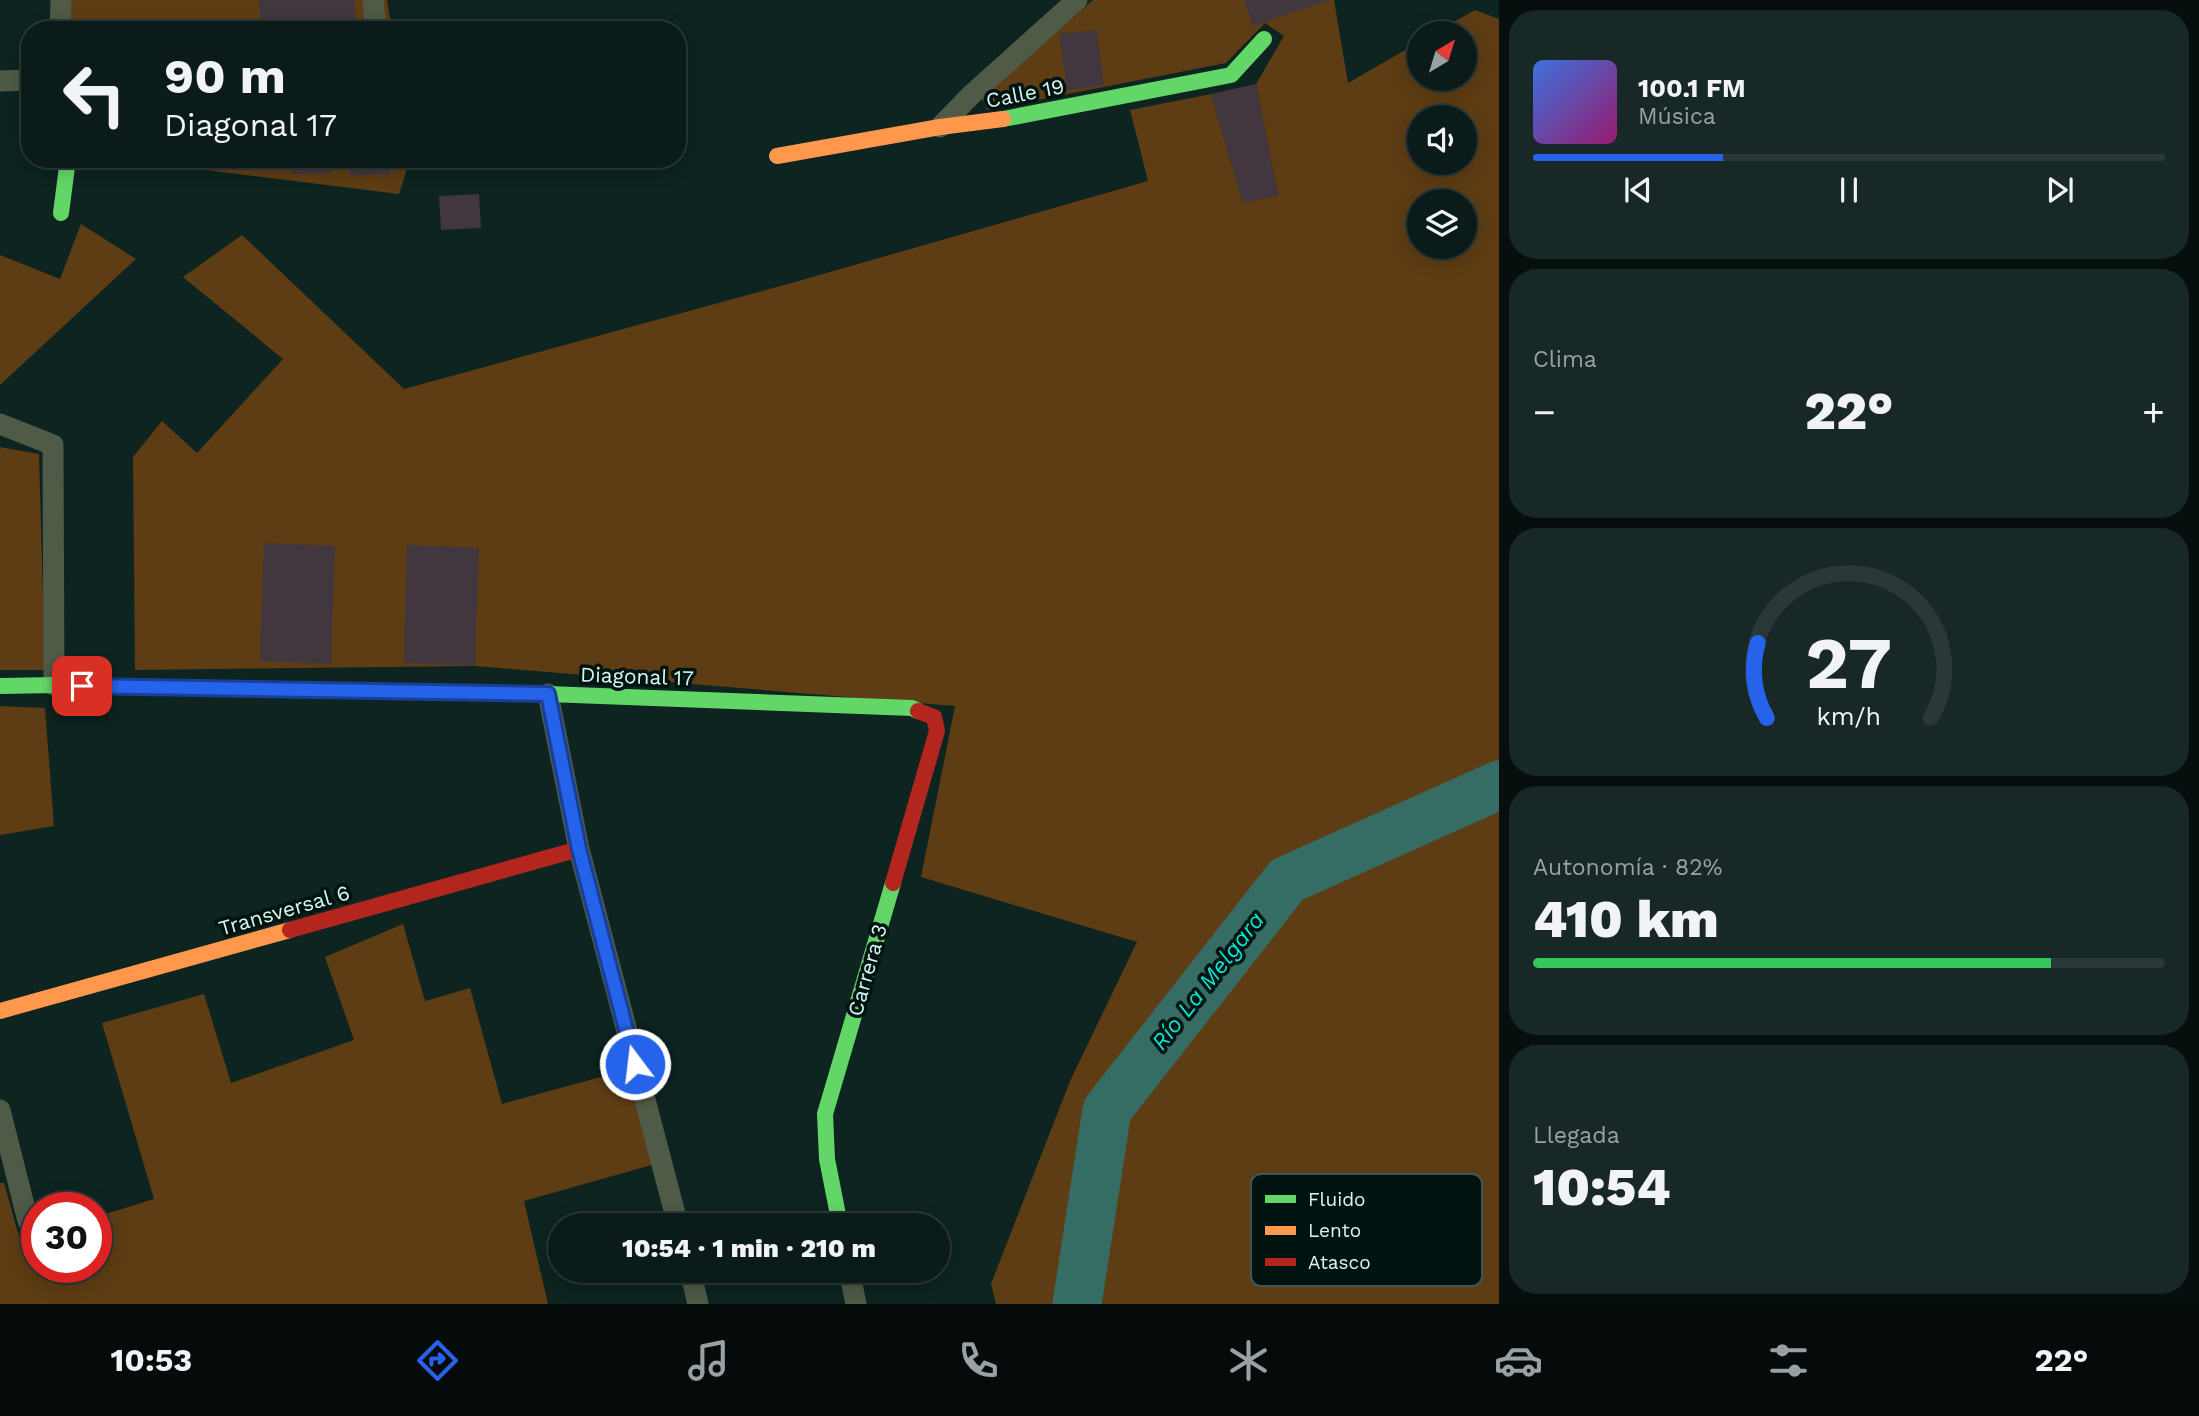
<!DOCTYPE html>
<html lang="es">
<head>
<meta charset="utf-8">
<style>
	body { margin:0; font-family:"Work Sans",sans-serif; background:#182826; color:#f1f3f6; height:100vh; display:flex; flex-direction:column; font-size:26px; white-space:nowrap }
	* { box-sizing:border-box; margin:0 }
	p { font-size:23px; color:#99a1a2 }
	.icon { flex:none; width:38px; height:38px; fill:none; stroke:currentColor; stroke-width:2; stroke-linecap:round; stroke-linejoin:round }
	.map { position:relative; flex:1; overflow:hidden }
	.details { display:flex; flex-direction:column; gap:10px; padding:10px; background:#060f0e; width:700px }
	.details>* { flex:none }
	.guide { position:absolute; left:21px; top:21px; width:665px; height:147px; border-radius:28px; box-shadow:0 4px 18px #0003,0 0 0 2px #2a3938; background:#0a1b19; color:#f1f3f6; overflow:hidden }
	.needle { width:46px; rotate:38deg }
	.tools { position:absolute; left:1407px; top:21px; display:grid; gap:14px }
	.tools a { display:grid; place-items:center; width:70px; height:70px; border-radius:50%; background:#0a1b19; box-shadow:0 4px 18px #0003,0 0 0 2px #2a3938; font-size:35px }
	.speed { position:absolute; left:21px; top:1192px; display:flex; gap:14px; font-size:35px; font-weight:700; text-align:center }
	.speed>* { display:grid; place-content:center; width:91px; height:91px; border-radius:50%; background:#0a1b19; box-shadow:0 4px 18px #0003,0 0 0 2px #2a3938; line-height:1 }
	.speed .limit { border:10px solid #d22; background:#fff; color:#111 }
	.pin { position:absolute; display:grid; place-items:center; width:60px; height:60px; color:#fff; margin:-30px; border-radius:14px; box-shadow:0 4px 10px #0006 }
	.me { position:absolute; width:77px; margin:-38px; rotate:345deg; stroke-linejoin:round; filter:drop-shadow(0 0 5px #0008) }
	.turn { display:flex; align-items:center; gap:24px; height:147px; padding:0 28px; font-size:32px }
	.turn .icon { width:91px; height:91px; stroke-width:2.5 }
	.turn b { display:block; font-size:49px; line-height:60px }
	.big { font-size:52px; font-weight:800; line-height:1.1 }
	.details .card { flex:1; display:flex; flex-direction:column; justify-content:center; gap:10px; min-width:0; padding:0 24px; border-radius:28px; background:#182826 }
	.details .dial { align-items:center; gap:0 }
	.dial svg { height:182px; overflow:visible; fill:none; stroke:#2a3938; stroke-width:7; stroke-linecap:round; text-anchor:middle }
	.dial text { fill:#f1f3f6; stroke:none }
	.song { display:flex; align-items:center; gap:21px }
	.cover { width:84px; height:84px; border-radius:10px; background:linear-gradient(135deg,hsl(220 70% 55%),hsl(320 70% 35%)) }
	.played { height:7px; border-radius:4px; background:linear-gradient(90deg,#2563eb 30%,#2a3938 30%) }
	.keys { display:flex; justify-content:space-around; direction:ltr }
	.heat { display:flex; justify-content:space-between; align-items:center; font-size:38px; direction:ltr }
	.charge { height:10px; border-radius:5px; background:linear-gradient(90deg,#34c759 82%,#2a3938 0) }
	.trip { position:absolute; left:548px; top:1213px; width:402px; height:70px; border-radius:35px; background:#0a1b19; box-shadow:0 4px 18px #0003,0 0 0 2px #2a3938; font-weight:800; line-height:70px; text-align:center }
	.menu { display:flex; height:112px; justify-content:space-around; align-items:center; background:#040b0a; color:#99a1a2 }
	.menu .icon { width:49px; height:49px }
	.menu .current { color:#2563eb }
	.menu b { font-size:32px; color:#f1f3f6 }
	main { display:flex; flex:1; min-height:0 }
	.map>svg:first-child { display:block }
	.green { fill:#5e3d14; fill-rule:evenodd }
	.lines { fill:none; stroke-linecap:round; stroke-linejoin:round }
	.river { stroke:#356c63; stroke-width:49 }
	.building { fill:#42373e }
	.street { stroke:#4f5a47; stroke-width:21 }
	.fast { stroke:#63d668; stroke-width:16 }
	.slow { stroke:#ff974d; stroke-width:16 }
	.jam { stroke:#b3261e; stroke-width:16 }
	.route-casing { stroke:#184099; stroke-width:18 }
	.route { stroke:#2563eb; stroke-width:12 }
	.labels { text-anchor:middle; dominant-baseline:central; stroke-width:7; stroke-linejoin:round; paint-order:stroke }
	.street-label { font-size:21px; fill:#d6f8f2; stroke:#001310 }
	.water-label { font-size:23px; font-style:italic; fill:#03e7d2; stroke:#001310 }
	.key { fill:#001310; stroke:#405854; stroke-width:2 }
	.key-label { font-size:19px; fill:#d6f8f2 }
</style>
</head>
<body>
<main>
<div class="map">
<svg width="1499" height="1304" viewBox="0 0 1499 1304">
	<rect width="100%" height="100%" fill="#0d2421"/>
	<!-- green -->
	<path class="green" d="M67,0H387L392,30H66Z
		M1093,0H1334L1348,83L1419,42V79H1465V33H1434L1475,10L1499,19V1304H996L991,1284L1070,1081L1137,942L921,877L955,706L475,666L135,670L133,457L162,421L197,453L283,359L183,277L242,235L404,389L795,282L1148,181L1130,110L1211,94L1243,202L1278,195L1256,84L1284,36L1265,23L1226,63L987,110L982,98ZM1419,117H1465V163H1419ZM1419,201H1465V247H1419Z
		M142,159H410L399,194L142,162Z
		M81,224L136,259L0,385V255L60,279Z
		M0,447L39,454L45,670H0Z
		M0,706L45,708L54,826L0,835Z
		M403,924L425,1001L470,988L502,1104L634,1068L655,1164L524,1201L548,1304H0V1183H4L20,1240L37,1236V1267H96V1217L154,1199L102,1023L204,994L231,1083L354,1040L325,957Z"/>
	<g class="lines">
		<!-- river -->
		<path class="river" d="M1077,1304L1107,1110L1287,880L1499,785"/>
	</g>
	<!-- building -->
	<path class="building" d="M258,0H354L357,30H262Z
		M1244,0H1331L1253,26Z
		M1097,30L1104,85L1067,90L1059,34Z
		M1256,84L1278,195L1243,203L1211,94Z
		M291,159H331L332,173L291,174Z
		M349,159H390V174L350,176Z
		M479,194L481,228L441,230L439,196Z
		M264,543L335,546L331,664L260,661Z
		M407,545L479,548L475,666L404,663Z"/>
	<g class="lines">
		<!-- street -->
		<path class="street" d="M373,0L376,30
			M60,30L61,0
			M0,81L30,80
			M940,127L970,96L1077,0
			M0,424L53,445L54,685
			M548,694L579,849L678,1225
			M0,1110L28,1221
			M690,1270L698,1304
			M849,1270L856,1304"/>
		<!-- fast -->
		<path class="fast" d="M1003,119L1231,75L1264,39
			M61,213L68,159
			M0,686L54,685L548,694L912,708L918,711
			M840,1225L827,1159L825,1114L893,883"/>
		<!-- slow -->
		<path class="slow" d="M777,156L940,127L1003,119
			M0,1011L290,930"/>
		<!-- jam -->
		<path class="jam" d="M893,883L937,731L934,717L918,711
			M290,930L579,849"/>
	</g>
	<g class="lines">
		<defs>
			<path id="route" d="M82,686L548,694L579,849L635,1064"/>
		</defs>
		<!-- route casing -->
		<use href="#route" class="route-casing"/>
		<!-- route -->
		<use href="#route" class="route"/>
	</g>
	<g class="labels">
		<!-- street labels -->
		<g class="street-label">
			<text transform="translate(1025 93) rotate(-11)">Calle 19</text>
			<text transform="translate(637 676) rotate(2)">Diagonal 17</text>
			<text transform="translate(284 910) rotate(-16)">Transversal 6</text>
			<text transform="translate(867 970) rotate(-74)">Carrera 3</text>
		</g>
		<!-- water labels -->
		<g class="water-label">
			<text transform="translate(1208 981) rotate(-52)">Río La Melgara</text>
		</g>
	</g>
	<!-- legend -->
	<rect x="1251" y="1174" width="231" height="112" rx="10" class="key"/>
	<rect x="1265" y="1195" width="31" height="8" fill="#63d668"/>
	<rect x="1265" y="1226" width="31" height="9" fill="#ff974d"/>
	<rect x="1265" y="1258" width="31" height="8" fill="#b3261e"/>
	<g class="key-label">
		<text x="1308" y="1206">Fluido</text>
		<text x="1308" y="1237">Lento</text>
		<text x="1308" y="1269">Atasco</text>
	</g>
</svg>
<div class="tools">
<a><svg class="needle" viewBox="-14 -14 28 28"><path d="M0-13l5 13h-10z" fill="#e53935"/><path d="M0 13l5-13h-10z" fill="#99a1a2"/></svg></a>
<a><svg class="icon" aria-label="sound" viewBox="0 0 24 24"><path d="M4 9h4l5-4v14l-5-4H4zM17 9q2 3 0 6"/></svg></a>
<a><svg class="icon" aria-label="layers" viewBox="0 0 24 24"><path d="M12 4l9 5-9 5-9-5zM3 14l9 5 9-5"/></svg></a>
</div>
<div class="speed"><div class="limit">30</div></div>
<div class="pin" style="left:82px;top:686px;background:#d93025"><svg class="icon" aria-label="arrive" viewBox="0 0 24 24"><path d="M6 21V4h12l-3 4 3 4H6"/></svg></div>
<svg class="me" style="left:635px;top:1064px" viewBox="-20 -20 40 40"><circle r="17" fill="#2563eb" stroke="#fff" stroke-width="3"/><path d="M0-11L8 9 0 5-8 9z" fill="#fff"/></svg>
<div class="trip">10:54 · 1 min · 210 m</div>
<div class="guide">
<div class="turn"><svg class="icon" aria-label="left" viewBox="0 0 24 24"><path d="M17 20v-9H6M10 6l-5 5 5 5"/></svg><div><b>90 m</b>Diagonal 17</div></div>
</div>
</div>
<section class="details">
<div class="card">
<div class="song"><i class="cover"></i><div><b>100.1 FM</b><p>Música</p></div></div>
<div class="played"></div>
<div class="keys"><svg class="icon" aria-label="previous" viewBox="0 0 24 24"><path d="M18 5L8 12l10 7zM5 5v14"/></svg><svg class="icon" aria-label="pause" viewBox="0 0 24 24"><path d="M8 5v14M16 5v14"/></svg><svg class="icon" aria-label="next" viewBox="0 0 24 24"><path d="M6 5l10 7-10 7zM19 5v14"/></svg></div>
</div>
<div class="card"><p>Clima</p>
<div class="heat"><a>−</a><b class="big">22°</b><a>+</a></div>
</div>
<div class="card dial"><svg viewBox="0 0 100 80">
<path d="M14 69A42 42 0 1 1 86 69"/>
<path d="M14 69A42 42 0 0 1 10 36" stroke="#2563eb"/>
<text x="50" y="56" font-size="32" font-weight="700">27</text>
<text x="50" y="72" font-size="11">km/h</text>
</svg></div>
<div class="card"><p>Autonomía · 82%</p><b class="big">410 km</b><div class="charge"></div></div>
<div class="card"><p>Llegada</p><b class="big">10:54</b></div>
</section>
</main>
<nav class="menu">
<b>10:53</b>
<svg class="icon current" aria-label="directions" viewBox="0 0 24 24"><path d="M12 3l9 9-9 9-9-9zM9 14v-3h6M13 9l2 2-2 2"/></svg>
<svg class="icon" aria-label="music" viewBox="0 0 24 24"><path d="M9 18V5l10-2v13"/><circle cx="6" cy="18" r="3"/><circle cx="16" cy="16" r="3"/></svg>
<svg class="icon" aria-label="phone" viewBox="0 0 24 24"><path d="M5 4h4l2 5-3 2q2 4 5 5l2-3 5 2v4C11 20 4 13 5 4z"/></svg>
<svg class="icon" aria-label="climate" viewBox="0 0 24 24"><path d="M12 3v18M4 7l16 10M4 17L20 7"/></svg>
<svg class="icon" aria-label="car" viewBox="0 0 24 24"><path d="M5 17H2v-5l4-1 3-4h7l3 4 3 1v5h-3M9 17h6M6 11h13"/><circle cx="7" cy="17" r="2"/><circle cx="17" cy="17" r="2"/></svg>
<svg class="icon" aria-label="filters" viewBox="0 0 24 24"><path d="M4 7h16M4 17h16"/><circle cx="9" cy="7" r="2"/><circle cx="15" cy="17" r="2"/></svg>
<b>22°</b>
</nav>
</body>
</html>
